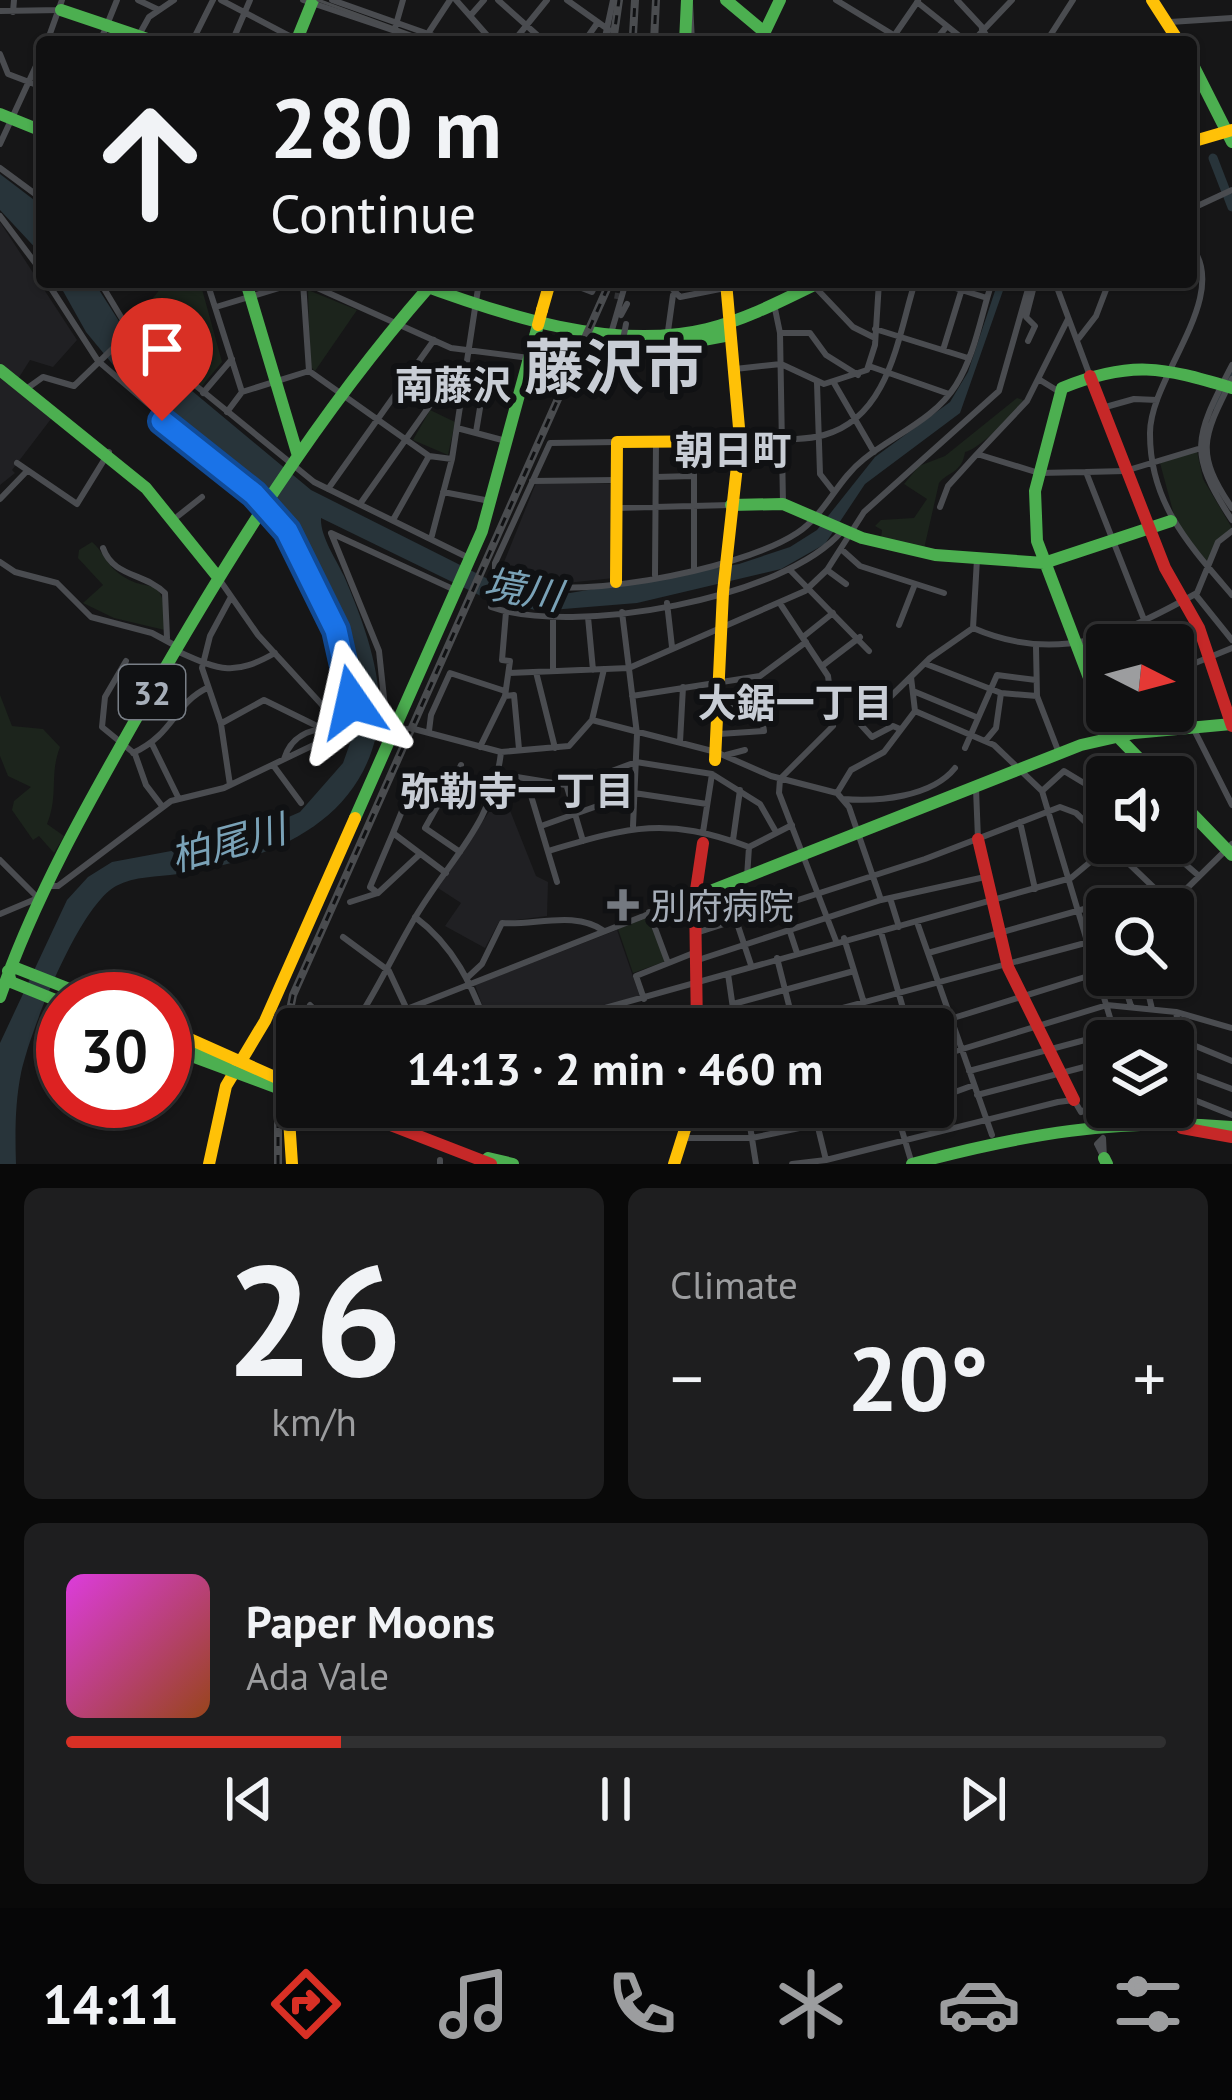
<!DOCTYPE html>
<html lang="en">
<head>
<meta charset="utf-8">
<style>
	body { margin:0; font-family:"PT Sans","Noto Sans JP",sans-serif; background:#1e1e1f; color:#f1f3f6; height:100vh; display:flex; flex-direction:column; font-size:45px; white-space:nowrap }
	* { box-sizing:border-box; margin:0 }
	p { font-size:39px; color:#9c9d9f }
	.icon { flex:none; width:66px; height:66px; fill:none; stroke:currentColor; stroke-width:2; stroke-linecap:round; stroke-linejoin:round }
	.map { position:relative; height:1164px; overflow:hidden }
	.side { display:flex; flex-direction:column; gap:24px; padding:24px; background:#090909; flex:1 }
	.side>* { flex:none }
	.top-card { position:absolute; left:36px; top:36px; width:1161px; height:252px; border-radius:12px; box-shadow:0 3px 9px #0004,0 0 0 3px #303031; background:#101011; color:#f1f3f6; overflow:hidden }
	.needle { width:78px; rotate:96deg }
	.controls { position:absolute; left:1086px; top:624px; display:grid; gap:24px }
	.controls a { display:grid; place-items:center; width:108px; height:108px; border-radius:12px; background:#101011; box-shadow:0 3px 9px #0004,0 0 0 3px #303031; font-size:60px }
	.speed { position:absolute; left:36px; top:972px; display:flex; gap:24px; font-size:60px; font-weight:700; text-align:center }
	.speed>* { display:grid; place-content:center; width:156px; height:156px; border-radius:50%; background:#101011; box-shadow:0 3px 9px #0004,0 0 0 3px #303031; line-height:1 }
	.speed .limit { border:18px solid #d22; background:#fff; color:#111 }
	.pin { position:absolute; display:grid; place-items:center; width:102px; height:102px; color:#fff; margin:-123px -51px; border-radius:50% 50% 50% 0; rotate:-45deg; box-shadow:0 0 12px #0007 }
	.pin .icon { rotate:45deg }
	.me { position:absolute; width:132px; margin:-66px; rotate:349deg; stroke-linejoin:round; filter:drop-shadow(0 0 9px #0008) }
	.turn { display:flex; align-items:center; gap:42px; height:252px; padding:0 36px; font-size:54px }
	.turn .icon { width:156px; height:156px; stroke-width:2.5 }
	.turn b { display:block; font-size:84px; line-height:102px }
	.big { font-size:90px; font-weight:600; line-height:1.1 }
	.side .card { flex:1; display:flex; flex-direction:column; justify-content:center; gap:18px; min-width:0; padding:0 42px; border-radius:18px; background:#1e1e1f }
	.side .dial { align-items:center; gap:0 }
	.dial b { font-size:156px; line-height:1 }
	.song { display:flex; align-items:center; gap:36px }
	.cover { width:144px; height:144px; border-radius:18px; background:linear-gradient(135deg,hsl(300 70% 55%),hsl(20 70% 35%)) }
	.played { height:12px; border-radius:6px; background:linear-gradient(90deg,#d93025 25%,#303031 25%) }
	.keys { display:flex; justify-content:space-around; direction:ltr }
	.heat { display:flex; justify-content:space-between; align-items:center; font-size:66px; direction:ltr }
	.side .tiles { flex:1; display:grid; gap:24px; grid-template-columns:1fr 1fr }
	.card:last-child { grid-column:span 2 }
	.trip { position:absolute; left:276px; top:1008px; width:678px; height:120px; border-radius:12px; background:#101011; box-shadow:0 3px 9px #0004,0 0 0 3px #303031; font-weight:600; line-height:120px; text-align:center }
	.tabs { display:flex; height:192px; justify-content:space-around; align-items:center; background:#060607; color:#9c9d9f }
	.tabs .icon { width:84px; height:84px }
	.tabs .on { color:#d93025 }
	.tabs b { font-size:54px; color:#f1f3f6 }
	.map>svg:first-child { display:block }
	.built { fill:#202023 }
	.green { fill:#1c241c }
	.water { fill:#28343a }
	.lines { fill:none; stroke-linecap:round; stroke-linejoin:round }
	.river { stroke:#28343a; stroke-width:9 }
	.street-tunnel { stroke:#333437; stroke-width:6; stroke-dasharray:6 3; stroke-linecap:butt }
	.street { stroke:#4a4c50; stroke-width:6 }
	.fast { stroke:#4caf50; stroke-width:12 }
	.slow { stroke:#ffc107; stroke-width:12 }
	.jam { stroke:#c62828; stroke-width:12 }
	.tram { stroke:#4a4c4f; stroke-width:3 }
	.rail-casing { stroke:#4a4c4f; stroke-width:8 }
	.rail { stroke:#101113; stroke-width:3; stroke-dasharray:9; stroke-linecap:butt }
	.street-bridge { stroke:#4a4c50; stroke-width:6 }
	.fast-bridge { stroke:#4caf50; stroke-width:12 }
	.slow-bridge { stroke:#ffc107; stroke-width:12 }
	.route-casing { stroke:#114b97; stroke-width:30 }
	.route { stroke:#1a73e8; stroke-width:21 }
	.poi-dot { fill:#747980; stroke:#101113; stroke-width:4.5 }
	.labels { text-anchor:middle; dominant-baseline:central; stroke-width:12; stroke-linejoin:round; paint-order:stroke }
	.shield { fill:#101113; stroke:#797f87; stroke-width:3 }
	.shield-label { font-size:33px; font-weight:bold; fill:#a6aeb9 }
	.poi-label { font-size:36px; fill:#a6aeb9; stroke:#101113; text-anchor:start }
	.neighbourhood-label { font-size:39px; font-weight:bold; fill:#c8cdd5; stroke:#101113 }
	.water-label { font-size:39px; font-style:italic; fill:#7aa2b7; stroke:#101113 }
	.town-label { font-size:60px; font-weight:bold; fill:#c8cdd5; stroke:#101113 }
</style>
</head>
<body>
<div class="map">
<svg width="1232" height="1164" viewBox="0 0 1232 1164">
	<rect width="100%" height="100%" fill="#161617"/>
	<!-- built -->
	<path class="built" d="M0,222L77,340L53,367L30,360L18,379L0,367Z
		M0,375L54,415L12,470L15,473L0,485Z
		M536,483L613,484L614,578L566,583L498,577Z
		M509,808L536,876L548,882L547,916L499,922L485,948L445,926L461,903L438,888L491,809L494,814Z
		M617,930L640,997L571,1014L572,1029H491L475,985Z"/>
	<!-- green -->
	<path class="green" d="M166,282H190L202,289L222,362L202,386L130,326Z
		M308,290L357,310L315,371L310,366Z
		M1017,398L1023,400C1014,414 980,449 965,452C962,473 949,471 939,483L924,549L881,539L882,530L875,526L881,520L914,518L927,499L904,484L919,466L945,456Z
		M430,410L455,422L448,455L413,440Z
		M1197,451L1203,479L1232,528L1218,540L1208,562L1177,526L1160,463Z
		M92,542C102,550 106,563 117,572C152,600 160,564 169,631L114,618L83,603L103,585L78,558L79,550Z
		M0,695L12,726L43,729L60,747C49,775 59,795 47,824L64,836L54,853L39,836L33,840L12,810L14,801L31,787L8,776L0,756Z
		M649,917L666,961L633,973L618,929Z"/>
	<!-- water -->
	<path class="water" d="M0,174L42,206V255L0,210Z
		M58,282H94L131,340L311,490L490,580L570,593L739,564L790,547L817,530L875,457L950,402L968,372L998,282H1006L960,413L865,484L825,544L781,569L637,603L539,611L481,596L321,518C320,536 336,559 344,576C364,623 388,685 376,736C354,829 262,861 178,874C157,877 135,876 116,886C79,906 30,1031 21,1073C15,1103 15,1133 16,1164H0V1043L67,900L88,877L112,862L241,838L300,812L343,763L359,718L356,679L343,632L284,509L124,378L86,332Z"/>
	<g class="lines">
		<!-- river -->
		<path class="river" d="M1213,158L1232,207
			M1215,405L1232,372"/>
		<!-- street-tunnel -->
		<path class="street-tunnel" d="M617,299L620,282"/>
		<!-- street -->
		<path class="street" d="M138,0L159,10
			M221,0L297,40
			M303,0L428,42
			M332,0L451,42
			M456,0L493,42
			M498,0L545,42
			M567,0L609,30
			M836,0L905,42
			M957,0L983,28
			M917,2L967,42
			M690,3L692,42
			M0,11L61,10
			M13,12L14,0
			M470,16L484,0
			M1170,22L1232,18
			M982,29L991,42
			M429,32L450,0
			M766,33L780,42
			M896,33L918,1
			M139,35L149,17L174,0
			M828,38L834,42
			M47,42L62,0
			M100,42L117,0
			M192,42L213,0
			M232,42L250,0
			M391,42L403,0
			M513,42L547,0
			M584,42L598,22
			M604,42L613,0
			M747,42L754,37
			M934,42L947,26
			M972,42L1012,0
			M1046,42L1073,0
			M1156,42L1170,34
			M0,54L8,74L42,87
			M0,144L42,53
			M0,168L42,199
			M1191,209L1232,190
			M0,216L42,272
			M1191,246C1232,296 1149,378 1150,434C1150,504 1190,546 1232,595
			M47,282L98,361L263,502
			M100,282L130,332L314,482L469,558
			M207,282L242,392
			M303,282L309,371
			M304,282L451,348L529,358
			M566,282L592,292L597,282
			M666,282L680,297L725,288
			M936,282L987,298
			M1055,282L1090,376
			M816,288L853,327L875,338
			M774,304L780,333L783,504
			M216,307L299,282
			M621,315L627,304
			M1068,319L1027,401L977,454L1039,473L1086,472L1154,645
			M875,329L968,358
			M612,330L626,282
			M668,331L673,295
			M780,333H810L826,355L858,375
			M1079,338L1096,316L1109,282
			M1028,341L1035,326L1026,317L1035,282
			M943,350L964,282
			M417,364L445,384L463,387
			M1232,365C1196,436 1186,451 1232,520
			M869,366L949,394
			M735,369L781,364L824,384L867,370L875,345L879,282
			M1232,379C1203,437 1194,452 1232,508
			M1040,380L1058,391
			M817,383L820,474L834,492
			M834,383L874,452
			M29,387L43,377L74,386L130,332
			M203,393L232,359
			M462,393L482,396L476,432
			M1102,408L1134,399L1157,400
			M227,412L242,392L309,371L429,456L452,459
			M457,428L506,441
			M740,439C767,438 799,442 824,435C890,417 898,335 915,282
			M617,442L550,443L495,563V577C559,606 739,571 797,533C825,515 837,480 864,459C894,435 935,419 956,385C975,355 981,315 992,282
			M17,463L77,504L109,452
			M1086,472L1125,471L1198,449
			M656,477L694,476
			M532,481L616,480
			M328,489L434,340
			M443,492L490,501
			M0,499L27,471
			M360,504L445,384
			M940,507L948,486L977,454
			M616,508L731,505
			M262,509C314,548 360,664 351,729
			M178,516L202,497
			M393,520L429,456
			M431,539L452,459L479,282
			M103,548C113,577 145,573 165,593L167,638
			M841,549L860,566L944,593
			M0,562L15,572L57,583L91,617L152,633L176,646
			M694,568V442
			M790,570L869,651
			M827,570L846,584
			M655,575L656,442
			M219,579L258,635L345,730
			M1195,594L1232,640
			M667,603L672,647
			M781,605L828,676L830,691
			M491,607C573,636 785,599 842,531
			M622,612L637,734L633,826
			M588,617L593,670
			M553,618V671
			M899,625L915,584
			M973,628C1058,665 1121,635 1197,593L1218,542L1232,531
			M803,637L833,613
			M1036,647L1037,696L1059,753
			M179,652C221,671 234,676 275,653
			M126,661L105,697L102,727L135,754L146,785L162,806
			M926,664L1001,693L1037,696
			M822,666L860,637
			M536,672L555,748
			M1173,672L1232,648
			M509,673L629,668L805,591L827,570L864,512L999,391L1030,282
			M911,677L915,711L994,745L1042,791L1117,1041
			M1173,688L1232,805
			M913,691L976,717
			M505,696L514,695L519,749
			M632,696L760,676L806,642
			M863,714L879,708L930,658L973,628L977,559
			M592,720L716,752L771,776L837,793L849,807L881,900
			M222,723L264,700L319,727
			M861,725L872,737L893,726L900,729
			M387,726L379,651L331,533L455,590
			M833,726L780,779L779,793L836,941
			M429,731L431,715L450,673L505,691
			M719,734L764,731L760,706L720,709
			M986,740L996,728L1001,693
			M680,742L683,687
			M152,744L178,797
			M480,747L505,696L510,661L502,660L506,612
			M965,748L997,675L1036,680
			M133,753C174,734 174,704 207,688
			M726,755L745,750
			M284,759C292,732 316,727 340,728
			M273,765L301,803
			M499,774L572,786L636,762L712,774L760,804L776,832
			M526,779L557,882
			M230,785L221,724L202,668L210,636L231,597
			M449,785L425,828L460,852
			M567,787L583,841
			M976,789L978,839
			M1042,791L1064,771L1107,797
			M837,793L851,770L884,752L915,711
			M843,799C878,802 932,797 955,768
			M1020,822L1035,889
			M541,826L634,793L707,804
			M703,832L712,774
			M733,840L740,790
			M1161,843L1199,876
			M548,851C630,827 665,816 749,847
			M0,860L38,898L0,914
			M446,873L393,833L418,772L451,786L461,765
			M747,877L749,847L792,825
			M49,886H58L171,801L224,788L345,730L414,729L501,752L569,746L592,720L604,669
			M776,889L797,953
			M378,893L370,887L393,833
			M890,898L899,927
			M350,902L378,893L420,854
			M1166,909L1232,844
			M649,912L668,963
			M415,917C454,946 472,985 488,1029
			M736,920L751,965
			M917,922L992,1135
			M881,932L909,1029
			M696,933L925,859L1060,807L1076,813L1171,904
			M343,937L389,971L416,1029
			M844,938L872,1029
			M928,953L1109,902H1132L1137,909
			M777,958L795,1029
			M698,960L881,900L985,877
			M728,974L736,1029
			M1121,975L1131,1006
			M1144,975L1152,1009
			M468,977L482,964L502,923C533,926 575,910 604,931
			M644,999L636,976L696,952
			M733,1004L854,971
			M310,1005L334,1029
			M827,1013L832,1029
			M950,1019L1098,973
			M359,1028L356,1022C379,987 395,951 416,916C452,856 493,824 501,752
			M356,1029L692,897
			M444,1029L483,1014
			M576,1029L573,1017L1071,878L1113,843
			M764,1029L1089,942
			M295,1053L297,1052
			M933,1058L1107,1005L1176,1012L1232,1028
			M1173,1067L1232,1089
			M969,1071L1115,1032L1181,1040L1232,1061
			M1174,1092L1232,1115
			M1176,1093L1181,1040L1176,1012
			M977,1095L1107,1061
			M933,1100L974,1085
			M430,1107H453
			M747,1107L756,1164
			M813,1107L826,1160
			M895,1107L912,1164
			M597,1110L683,1127
			M684,1138H752L899,1107
			M1103,1138L1104,1158L1097,1144Z
			M440,1164V1160
			M792,1164L826,1160L1058,1102L1074,1100L1081,1112L1107,1098"/>
		<!-- fast -->
		<path class="fast" d="M726,0L763,31
			M61,10L156,42
			M296,42L313,0
			M685,42L687,0
			M760,42L780,0
			M1191,61L1232,142
			M0,114L42,131
			M246,282L298,456
			M414,282C502,315 613,352 707,329C747,319 783,300 820,282
			M650,350L730,335
			M0,370L146,488L217,576
			M731,505L783,504L862,538L935,555L1044,563L1171,521
			M1157,777L1121,740L1099,704L1037,541L1035,491L1062,388C1131,360 1162,367 1232,388
			M1173,794L1232,855
			M355,818L482,531L538,325
			M695,897L1081,745L1134,733L1232,724
			M8,971L16,968L95,999
			M8,971L11,982L63,1003
			M0,997C36,893 91,798 145,703C229,556 317,415 428,288
			M165,1037L237,1066
			M488,1158L513,1164
			M1104,1158L1107,1164
			M912,1164C1020,1135 1120,1117 1232,1127"/>
		<!-- slow -->
		<path class="slow" d="M1152,0L1179,42
			M1191,142L1232,130
			M542,310L550,282
			M616,582L617,442L740,441
			M715,760L723,592L740,439L726,282
			M209,1164L226,1086L265,1021L355,818
			M292,1164L289,1119L297,1104
			M674,1164L692,1107"/>
		<!-- jam -->
		<path class="jam" d="M1090,376L1165,568L1199,628L1232,726
			M978,839L1008,967L1074,1100
			M697,1029L695,897L703,843
			M344,1107L491,1164
			M1182,1128L1232,1137"/>
		<!-- tram -->
		<path class="tram" d="M318,0L432,42"/>
		<defs>
			<path id="rail" d="M633,35L635,0
				M613,42L619,0
				M654,42L656,0
				M278,1164V1069L293,995L610,282"/>
		</defs>
		<!-- rail casing -->
		<use href="#rail" class="rail-casing"/>
		<!-- rail -->
		<use href="#rail" class="rail"/>
		<!-- street-bridge -->
		<path class="street-bridge" d="M622,345L626,324"/>
		<!-- fast-bridge -->
		<path class="fast-bridge" d="M165,1046L297,1095"/>
		<!-- slow-bridge -->
		<path class="slow-bridge" d="M538,325L542,310
			M165,1028L297,1087"/>
	</g>
	<g class="lines">
		<defs>
			<path id="route" d="M162,421L254,494L287,531L336,630L352,702"/>
		</defs>
		<!-- route casing -->
		<use href="#route" class="route-casing"/>
		<!-- route -->
		<use href="#route" class="route"/>
	</g>
	<!-- markers -->
	<path class="poi-dot" d="M617 887h12v12h12v12h-12v12h-12v-12h-12v-12h12z"/>
	<g class="labels">
		<!-- shield labels -->
		<rect class="shield" x="119" y="665" width="66" height="54" rx="9"/>
		<g class="shield-label">
			<text x="152" y="692">32</text>
		</g>
		<!-- poi labels -->
		<g class="poi-label">
			<text x="650" y="905">別府病院</text>
		</g>
		<!-- neighbourhood labels -->
		<g class="neighbourhood-label">
			<text x="453" y="384">南藤沢</text>
			<text x="733" y="449">朝日町</text>
			<text x="795" y="702">大鋸一丁目</text>
			<text x="517" y="790">弥勒寺一丁目</text>
		</g>
		<!-- water labels -->
		<g class="water-label">
			<text transform="translate(523 589) rotate(10)">境川</text>
			<text transform="translate(228 842) rotate(-15)">柏尾川</text>
		</g>
		<!-- town labels -->
		<g class="town-label">
			<text x="614" y="367">藤沢市</text>
		</g>
	</g>
</svg>
<div class="controls">
<a><svg class="needle" viewBox="-14 -14 28 28"><path d="M0-13l5 13h-10z" fill="#e53935"/><path d="M0 13l5-13h-10z" fill="#9c9d9f"/></svg></a>
<a><svg class="icon" aria-label="sound" viewBox="0 0 24 24"><path d="M4 9h4l5-4v14l-5-4H4zM17 9q2 3 0 6"/></svg></a>
<a><svg class="icon" aria-label="search" viewBox="0 0 24 24"><circle cx="10" cy="10" r="6"/><path d="M15 15l6 6"/></svg></a>
<a><svg class="icon" aria-label="layers" viewBox="0 0 24 24"><path d="M12 4l9 5-9 5-9-5zM3 14l9 5 9-5"/></svg></a>
</div>
<div class="speed"><div class="limit">30</div></div>
<div class="pin" style="left:162px;top:421px;background:#d93025"><svg class="icon" aria-label="arrive" viewBox="0 0 24 24"><path d="M6 21V4h12l-3 4 3 4H6"/></svg></div>
<svg class="me" style="left:352px;top:702px" viewBox="-20 -20 40 40"><path d="M0-17L14 15 0 8-14 15z" fill="#1a73e8" stroke="#fff" stroke-width="4"/></svg>
<div class="trip">14:13 · 2 min · 460 m</div>
<div class="top-card">
<div class="turn"><svg class="icon" aria-label="ahead" viewBox="0 0 24 24"><path d="M12 20V5M6 11l6-6 6 6"/></svg><div><b>280 m</b>Continue</div></div>
</div>
</div>
<section class="side">
<div class="tiles">
<div class="card dial"><b>26</b><p>km/h</p></div>
<div class="card"><p>Climate</p>
<div class="heat"><a>−</a><b class="big">20°</b><a>+</a></div>
</div>
<div class="card">
<div class="song"><i class="cover"></i><div><b>Paper Moons</b><p>Ada Vale</p></div></div>
<div class="played"></div>
<div class="keys"><svg class="icon" aria-label="previous" viewBox="0 0 24 24"><path d="M18 5L8 12l10 7zM5 5v14"/></svg><svg class="icon" aria-label="pause" viewBox="0 0 24 24"><path d="M8 5v14M16 5v14"/></svg><svg class="icon" aria-label="next" viewBox="0 0 24 24"><path d="M6 5l10 7-10 7zM19 5v14"/></svg></div>
</div>
</div>
</section>
<nav class="tabs">
<b>14:11</b>
<svg class="icon on" aria-label="directions" viewBox="0 0 24 24"><path d="M12 3l9 9-9 9-9-9zM9 14v-3h6M13 9l2 2-2 2"/></svg>
<svg class="icon" aria-label="music" viewBox="0 0 24 24"><path d="M9 18V5l10-2v13"/><circle cx="6" cy="18" r="3"/><circle cx="16" cy="16" r="3"/></svg>
<svg class="icon" aria-label="phone" viewBox="0 0 24 24"><path d="M5 4h4l2 5-3 2q2 4 5 5l2-3 5 2v4C11 20 4 13 5 4z"/></svg>
<svg class="icon" aria-label="climate" viewBox="0 0 24 24"><path d="M12 3v18M4 7l16 10M4 17L20 7"/></svg>
<svg class="icon" aria-label="car" viewBox="0 0 24 24"><path d="M5 17H2v-5l4-1 3-4h7l3 4 3 1v5h-3M9 17h6M6 11h13"/><circle cx="7" cy="17" r="2"/><circle cx="17" cy="17" r="2"/></svg>
<svg class="icon" aria-label="filters" viewBox="0 0 24 24"><path d="M4 7h16M4 17h16"/><circle cx="9" cy="7" r="2"/><circle cx="15" cy="17" r="2"/></svg>
</nav>
</body>
</html>
